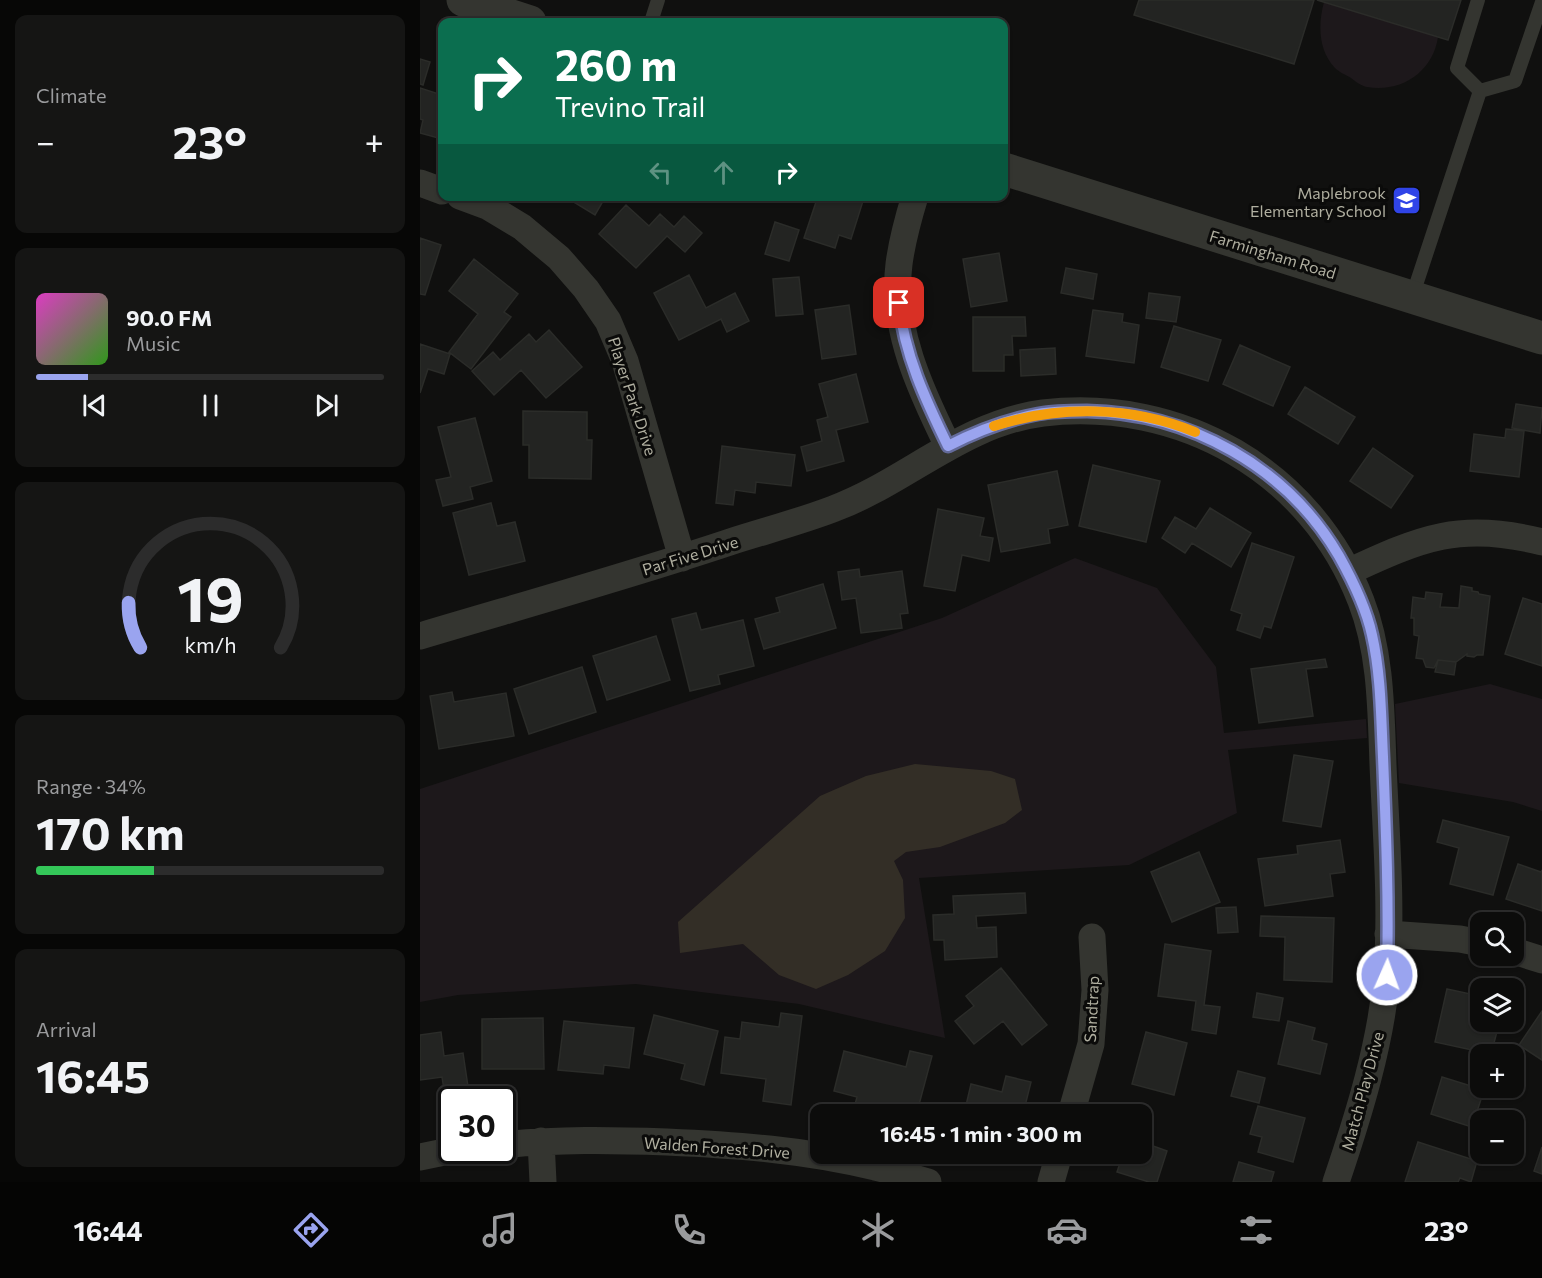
<!DOCTYPE html>
<html lang="en">
<head>
<meta charset="utf-8">
<style>
	body { margin:0; font-family:Commissioner,sans-serif; background:#151514; color:#f1f3f6; height:100vh; display:flex; flex-direction:column; font-size:22px; white-space:nowrap }
	* { box-sizing:border-box; margin:0 }
	p { font-size:20px; color:#9a9b9d }
	.icon { flex:none; width:33px; height:33px; fill:none; stroke:currentColor; stroke-width:2; stroke-linecap:round; stroke-linejoin:round }
	.map { position:relative; flex:1; overflow:hidden }
	.sheet { display:flex; flex-direction:column; gap:15px; padding:15px; background:#070706; width:420px }
	.sheet>* { flex:none }
	.hud { position:absolute; left:18px; top:18px; width:570px; height:183px; border-radius:12px; box-shadow:0 2px 4px #0004,0 0 0 2px #2c2c2c; background:#0b6e4f; color:#fff; overflow:hidden }
	.controls { position:absolute; left:1050px; top:912px; display:grid; gap:12px }
	.controls a { display:grid; place-items:center; width:54px; height:54px; border-radius:12px; background:#0c0c0b; box-shadow:0 2px 4px #0004,0 0 0 2px #2c2c2c; font-size:30px }
	.speed { position:absolute; left:18px; top:1086px; display:flex; gap:12px; font-size:30px; font-weight:700; text-align:center }
	.speed>* { display:grid; place-content:center; width:78px; height:78px; border-radius:50%; background:#0c0c0b; box-shadow:0 2px 4px #0004,0 0 0 2px #2c2c2c; line-height:1 }
	.speed .limit { border:3px solid #111; border-radius:9px; background:#fff; color:#111 }
	.pin { position:absolute; display:grid; place-items:center; width:51px; height:51px; color:#fff; margin:-26px; border-radius:12px; box-shadow:0 3px 9px #0006 }
	.me { position:absolute; width:66px; margin:-33px; rotate:2deg; stroke-linejoin:round; filter:drop-shadow(0 0 4px #0008) }
	.turn { display:flex; align-items:center; gap:21px; height:126px; padding:0 18px; font-size:27px }
	.turn .icon { width:78px; height:78px; stroke-width:2.5 }
	.turn b { display:block; font-size:42px; line-height:51px }
	.lanes { display:flex; align-items:center; height:57px; padding:0 18px; background:#0003; justify-content:center; gap:30px; direction:ltr }
	.lanes .off { opacity:.35 }
	.big { font-size:45px; font-weight:700; line-height:1.1 }
	.sheet .card { flex:1; display:flex; flex-direction:column; justify-content:center; gap:9px; min-width:0; padding:0 21px; border-radius:12px; background:#151514 }
	.sheet .dial { align-items:center; gap:0 }
	.dial svg { height:156px; overflow:visible; fill:none; stroke:#2c2c2c; stroke-width:7; stroke-linecap:round; text-anchor:middle }
	.dial text { fill:#f1f3f6; stroke:none }
	.song { display:flex; align-items:center; gap:18px }
	.cover { width:72px; height:72px; border-radius:9px; background:linear-gradient(135deg,hsl(310 70% 55%),hsl(110 70% 35%)) }
	.played { height:6px; border-radius:3px; background:linear-gradient(90deg,#9aa4ef 15%,#2c2c2c 15%) }
	.keys { display:flex; justify-content:space-around; direction:ltr }
	.heat { display:flex; justify-content:space-between; align-items:center; font-size:33px; direction:ltr }
	.charge { height:9px; border-radius:4px; background:linear-gradient(90deg,#34c759 34%,#2c2c2c 0) }
	.trip { position:absolute; left:390px; top:1104px; width:342px; height:60px; border-radius:12px; background:#0c0c0b; box-shadow:0 2px 4px #0004,0 0 0 2px #2c2c2c; font-weight:700; line-height:60px; text-align:center }
	.dock { display:flex; height:96px; justify-content:space-around; align-items:center; background:#050504; color:#9a9b9d }
	.dock .icon { width:42px; height:42px }
	.dock .active { color:#9aa4ef }
	.dock b { font-size:27px; color:#f1f3f6 }
	main { display:flex; flex:1; min-height:0 }
	.map>svg:first-child { display:block }
	.green { fill:#1d181b }
	.water { fill:#332e26 }
	.building { fill:#232422; stroke:#2b2c29; stroke-width:1.5 }
	.lines { fill:none; stroke-linecap:round; stroke-linejoin:round }
	.service { stroke:#343530; stroke-width:14 }
	.minor { stroke:#343530; stroke-width:27 }
	.tertiary { stroke:#343530; stroke-width:33 }
	.route-casing { stroke:#646b9b; stroke-width:15 }
	.route { stroke:#9aa4ef; stroke-width:10 }
	.slow { stroke:#f59e0b; stroke-width:10 }
	.labels { text-anchor:middle; dominant-baseline:central; stroke-width:6; stroke-linejoin:round; paint-order:stroke }
	.poi-label { font-size:16px; fill:#b0afa0; stroke:#0b0b0a; text-anchor:end }
	.street-label { font-size:16px; fill:#b0afa0; stroke:#0b0b0a }
</style>
</head>
<body>
<main>
<section class="sheet">
<div class="card"><p>Climate</p>
<div class="heat"><a>−</a><b class="big">23°</b><a>+</a></div>
</div>
<div class="card">
<div class="song"><i class="cover"></i><div><b>90.0 FM</b><p>Music</p></div></div>
<div class="played"></div>
<div class="keys"><svg class="icon" aria-label="previous" viewBox="0 0 24 24"><path d="M18 5L8 12l10 7zM5 5v14"/></svg><svg class="icon" aria-label="pause" viewBox="0 0 24 24"><path d="M8 5v14M16 5v14"/></svg><svg class="icon" aria-label="next" viewBox="0 0 24 24"><path d="M6 5l10 7-10 7zM19 5v14"/></svg></div>
</div>
<div class="card dial"><svg viewBox="0 0 100 80">
<path d="M14 69A42 42 0 1 1 86 69"/>
<path d="M14 69A42 42 0 0 1 8 46" stroke="#9aa4ef"/>
<text x="50" y="56" font-size="32" font-weight="700">19</text>
<text x="50" y="72" font-size="11">km/h</text>
</svg></div>
<div class="card"><p>Range · 34%</p><b class="big">170 km</b><div class="charge"></div></div>
<div class="card"><p>Arrival</p><b class="big">16:45</b></div>
</section>
<div class="map">
<svg width="1122" height="1182" viewBox="0 0 1122 1182">
	<rect width="100%" height="100%" fill="#10100f"/>
	<!-- green -->
	<path class="green" d="M904,2L1018,37C1013,72 981,93 947,87C941,86 935,81 931,78C926,75 919,72 915,68C898,50 898,24 904,2Z
		M655,558L737,588L796,667L804,733L946,719L947,738L808,750L817,813L709,865L499,878L525,1038L379,1004L216,984L38,995L0,1002V789L522,618Z
		M1070,684L1122,699V811L1093,802L979,783L975,704Z"/>
	<!-- water -->
	<path class="water" d="M495,764L571,771L595,779L602,810L585,823L520,847L486,852L474,861L483,880L485,918L465,951L428,975L396,989L359,975L323,944L260,953L258,922L400,796L446,776Z"/>
	<!-- building -->
	<path class="building" d="M719,0H894L874,64L714,15Z
		M897,0H1041L1028,40Z
		M0,59L10,62L3,85L0,84Z
		M0,88L22,95V139L0,133L3,120L0,119Z
		M148,196H186L175,215L147,198Z
		M398,196H430L443,201L431,239L419,235L415,248L384,238Z
		M206,205L229,226L240,214L254,227L264,216L282,233L265,252L247,236L216,268L179,234Z
		M355,222L379,230L369,261L345,254Z
		M0,238L21,245L5,295L0,294Z
		M579,253L587,301L551,307L543,259Z
		M54,259L98,294L84,312L91,317L51,369L29,352L58,314L29,291Z
		M646,268L677,274L673,299L641,293Z
		M269,275L286,308L315,293L329,321L307,332L301,319L259,340L234,293Z
		M379,277L383,314L356,316L353,279Z
		M729,293L760,297L756,322L726,318Z
		M429,305L436,354L402,359L395,310Z
		M673,310L703,314L702,322L719,325L714,363L666,356Z
		M553,317H605L606,336H592L593,355H584V371H553Z
		M754,326L801,340L788,381L741,367Z
		M129,330L162,367L126,398L101,370L74,395L52,371L73,352L80,360L109,334L116,342Z
		M0,344L30,354L24,374L8,369L0,393Z
		M820,345L870,367L853,406L803,384Z
		M635,348L636,374L601,376L600,350Z
		M436,374L448,422L416,430L424,461L387,471L381,447L402,441L397,420L408,417L399,384Z
		M885,387L935,417L918,444L868,414Z
		M1096,404L1122,408L1120,433L1092,428Z
		M103,411L167,412V440H172L171,479L109,478V445H103Z
		M55,418L72,481L50,487L53,499L23,506L16,480L31,477L18,427Z
		M1086,429L1104,431L1099,477L1050,471L1054,434L1085,438Z
		M302,446L375,455L371,486L336,482L335,493L315,490L313,505L296,503Z
		M953,448L993,476L971,508L930,481Z
		M673,465L740,481L726,542L659,526Z
		M637,471L648,525L628,529L630,543L581,552L568,485Z
		M71,503L77,526L95,522L105,561L49,575L33,513Z
		M790,508L831,533L811,567L772,543L765,553L742,538L755,517L776,529Z
		M518,509L564,518L560,536L573,538L569,561L542,555L535,591L504,586Z
		M832,543L874,557L851,628L844,626L840,638L817,630L822,614L811,610Z
		M439,569L440,577L482,571L488,613L480,614L482,628L441,633L436,598L422,600L418,572Z
		M403,584L416,628L344,649L335,619L360,612L356,598Z
		M1041,586L1052,588V591L1058,592L1059,594L1070,596L1063,655H1057L1054,657L1047,656V654L1036,662L1018,660L1014,668L1006,667L1003,659L996,658L999,636L994,635V618H991L993,597L1005,599L1006,592L1022,594L1020,607L1039,608Z
		M1103,598L1122,604V666L1085,654Z
		M276,613L281,630L323,620L334,666L298,675L300,684L270,691L252,619Z
		M236,636L250,680L187,700L173,656Z
		M905,659L907,667L886,669L893,716L839,723L831,669Z
		M1018,660L1036,662L1034,675L1015,672Z
		M162,667L176,712L109,734L94,689Z
		M32,692L34,702L86,693L94,736L19,749L10,696Z
		M874,755L913,761L901,827L863,821Z
		M1023,820L1089,837L1073,895L1030,884L1039,848L1017,842Z
		M920,840L925,872L910,874L913,896L845,906L838,859L878,854L877,846Z
		M779,852L800,902L752,922L731,872Z
		M1098,864L1121,872L1122,870V911L1086,899Z
		M605,893L606,913L556,916L557,928L576,927L577,957L525,960L524,940H514L513,915L534,914L533,896Z
		M816,907L818,932L798,933L796,908Z
		M841,916L914,918L912,982L864,980L865,937L840,936Z
		M745,944L791,951L784,1005L800,1007L796,1034L772,1030L776,1001L738,996Z
		M581,968L627,1025L602,1045L583,1021L554,1044L535,1021L554,1006L546,996Z
		M1027,989L1060,996V1022H1094V1004L1104,1007L1099,1028L1079,1024L1071,1054L1015,1042Z
		M837,993L863,998L859,1021L833,1017Z
		M1122,1011V1060L1099,1045Z
		M361,1013L382,1016L371,1105L343,1101L346,1079L301,1073L305,1037L320,1039L322,1022L359,1027Z
		M234,1015L298,1031L284,1085L261,1079L265,1064L224,1054Z
		M123,1018L124,1069H62V1019Z
		M144,1021L214,1028L209,1068L184,1065L183,1074L138,1070Z
		M868,1021L895,1028L892,1040L907,1044L900,1074L858,1064Z
		M21,1032L24,1056L43,1053L50,1100H32V1103H26L22,1077L0,1080V1035Z
		M726,1032L767,1043L754,1095L712,1084Z
		M424,1051L486,1067L490,1051L512,1056L497,1112L484,1109L483,1114H442L433,1112L437,1097L414,1091Z
		M818,1071L845,1078L839,1103L811,1096Z
		M586,1076L611,1082L603,1114H544L551,1084L582,1092Z
		M1022,1077L1064,1090L1052,1127L1011,1114Z
		M838,1106L885,1118L873,1162L838,1152L842,1137L830,1134Z
		M722,1142L747,1151L737,1182H729L697,1172L703,1154H722Z
		M998,1142L1057,1161L1051,1182L1040,1178L1038,1182H985Z
		M1122,1147V1174L1114,1171Z
		M819,1162L854,1172L851,1182H813Z"/>
	<g class="lines">
		<!-- service -->
		<path class="service" d="M1058,0L1037,68L1060,91
			M231,22L238,0
			M1060,91L1095,81L1122,2
			M992,297L1060,91"/>
		<!-- minor -->
		<path class="minor" d="M0,183L22,191
			M40,196L67,206L102,227L139,258L166,289L188,321L205,361L262,558
			M495,196C488,219 482,241 479,264C471,328 501,391 528,446
			M928,572C1001,538 1041,521 1122,542
			M0,636C104,605 208,576 310,542C344,531 379,522 413,509C486,482 543,423 623,413C761,397 891,471 941,601C961,652 961,711 963,765C966,834 972,904 967,973C961,1044 939,1114 916,1182
			M968,934L1040,939L1060,943
			M1094,951L1122,960
			M651,1114L671,1044L675,990L672,937
			M121,1141L123,1182
			M82,1145C137,1139 192,1140 247,1142C316,1145 387,1150 455,1167C473,1171 490,1177 508,1182
			M0,1157L34,1150
			M631,1182L639,1154"/>
		<!-- tertiary -->
		<path class="tertiary" d="M43,0L110,22
			M584,169L1122,338"/>
	</g>
	<g class="lines">
		<defs>
			<path id="route" d="M479,303C484,354 506,401 528,446C557,431 586,420 618,414C634,411 651,411 667,411C770,413 867,467 919,556C933,581 946,607 952,635C961,674 961,717 963,757C966,830 969,902 967,975"/>
		</defs>
		<!-- route casing -->
		<use href="#route" class="route-casing"/>
		<!-- route -->
		<use href="#route" class="route"/>
		<!-- slow -->
		<path class="slow" d="M574,426C639,405 712,406 775,432"/>
	</g>
	<!-- icons -->
	<defs>
		<symbol id="school-square" viewBox="-11 -11 22 22"><rect x="-9" y="-9" width="18" height="18" rx="4" fill="#3044e7" stroke="#0b0b0a"/><path d="M0-5L7-2L0 1L-7-2ZM-4 1L0 2.5L4 1V4Q0 6-4 4Z" fill="#fff"/></symbol>
	</defs>
	<g fill-rule="evenodd">
		<use href="#school-square" x="970" y="184" width="33" height="33"/>
	</g>
	<g class="labels">
		<!-- poi labels -->
		<g class="poi-label">
			<text x="966" y="192">Maplebrook<tspan x="966" dy="18">Elementary School</tspan></text>
		</g>
		<!-- street labels -->
		<g class="street-label">
			<text transform="translate(853 254) rotate(17)">Farmingham Road</text>
			<text transform="translate(213 396) rotate(72)">Player Park Drive</text>
			<text transform="translate(270 555) rotate(-17)">Par Five Drive</text>
			<text transform="translate(671 1009) rotate(-87)">Sandtrap</text>
			<text transform="translate(942 1091) rotate(-75)">Match Play Drive</text>
			<text transform="translate(297 1147) rotate(4)">Walden Forest Drive</text>
		</g>
	</g>
</svg>
<div class="controls">
<a><svg class="icon" aria-label="search" viewBox="0 0 24 24"><circle cx="10" cy="10" r="6"/><path d="M15 15l6 6"/></svg></a>
<a><svg class="icon" aria-label="layers" viewBox="0 0 24 24"><path d="M12 4l9 5-9 5-9-5zM3 14l9 5 9-5"/></svg></a>
<a>+</a>
<a>−</a>
</div>
<div class="speed"><div class="limit">30</div></div>
<div class="pin" style="left:479px;top:303px;background:#d93025"><svg class="icon" aria-label="arrive" viewBox="0 0 24 24"><path d="M6 21V4h12l-3 4 3 4H6"/></svg></div>
<svg class="me" style="left:967px;top:975px" viewBox="-20 -20 40 40"><circle r="17" fill="#9aa4ef" stroke="#fff" stroke-width="3"/><path d="M0-11L8 9 0 5-8 9z" fill="#fff"/></svg>
<div class="trip">16:45 · 1 min · 300 m</div>
<div class="hud">
<div class="turn"><svg class="icon" aria-label="right" viewBox="0 0 24 24"><path d="M7 20v-9h11M14 6l5 5-5 5"/></svg><div><b>260 m</b>Trevino Trail</div></div>
<div class="lanes"><svg class="icon off" aria-label="left" viewBox="0 0 24 24"><path d="M17 20v-9H6M10 6l-5 5 5 5"/></svg><svg class="icon off" aria-label="ahead" viewBox="0 0 24 24"><path d="M12 20V5M6 11l6-6 6 6"/></svg><svg class="icon" aria-label="right" viewBox="0 0 24 24"><path d="M7 20v-9h11M14 6l5 5-5 5"/></svg></div>
</div>
</div>
</main>
<nav class="dock">
<b>16:44</b>
<svg class="icon active" aria-label="directions" viewBox="0 0 24 24"><path d="M12 3l9 9-9 9-9-9zM9 14v-3h6M13 9l2 2-2 2"/></svg>
<svg class="icon" aria-label="music" viewBox="0 0 24 24"><path d="M9 18V5l10-2v13"/><circle cx="6" cy="18" r="3"/><circle cx="16" cy="16" r="3"/></svg>
<svg class="icon" aria-label="phone" viewBox="0 0 24 24"><path d="M5 4h4l2 5-3 2q2 4 5 5l2-3 5 2v4C11 20 4 13 5 4z"/></svg>
<svg class="icon" aria-label="climate" viewBox="0 0 24 24"><path d="M12 3v18M4 7l16 10M4 17L20 7"/></svg>
<svg class="icon" aria-label="car" viewBox="0 0 24 24"><path d="M5 17H2v-5l4-1 3-4h7l3 4 3 1v5h-3M9 17h6M6 11h13"/><circle cx="7" cy="17" r="2"/><circle cx="17" cy="17" r="2"/></svg>
<svg class="icon" aria-label="filters" viewBox="0 0 24 24"><path d="M4 7h16M4 17h16"/><circle cx="9" cy="7" r="2"/><circle cx="15" cy="17" r="2"/></svg>
<b>23°</b>
</nav>
</body>
</html>
